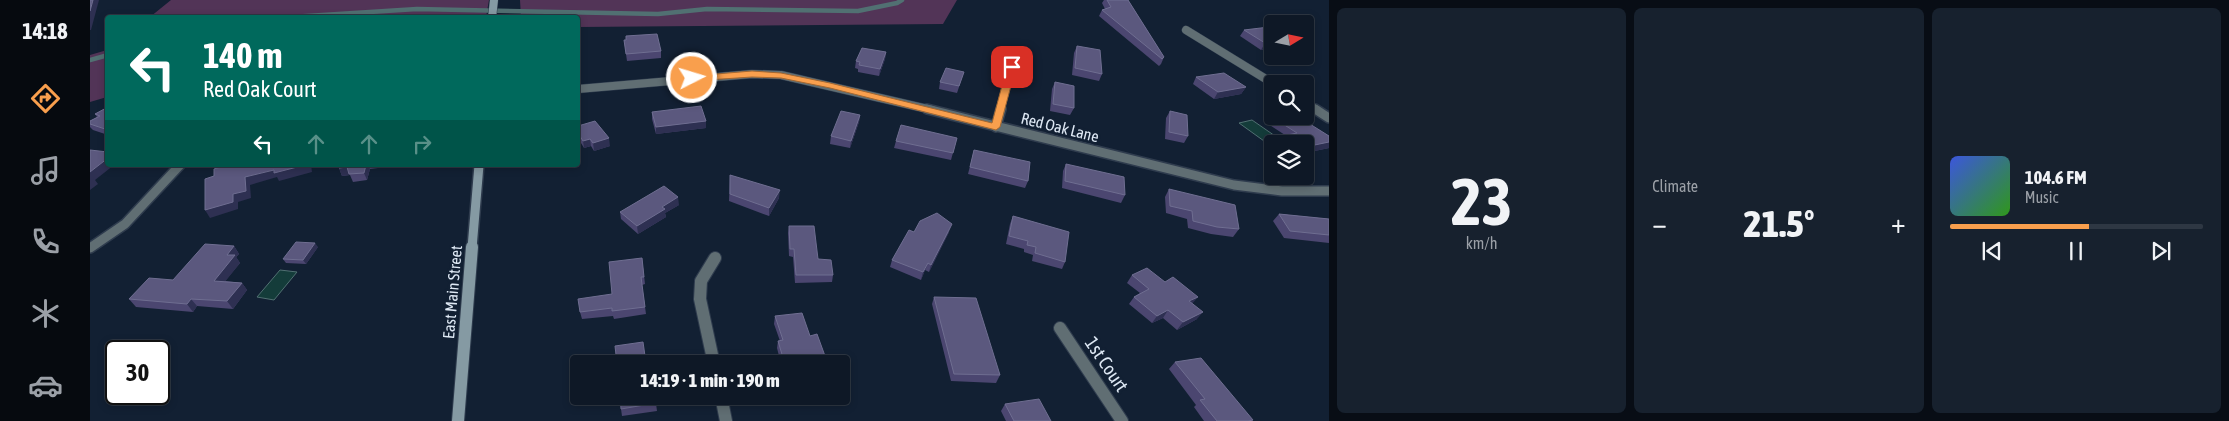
<!DOCTYPE html>
<html lang="en">
<head>
<meta charset="utf-8">
<style>
	body { margin:0; font-family:"Asap Condensed",sans-serif; background:#17212e; color:#f1f3f6; height:100vh; display:flex; flex-direction:column; font-size:19px; white-space:nowrap }
	* { box-sizing:border-box; margin:0 }
	p { font-size:16px; color:#9ba0a7 }
	.icon { flex:none; width:28px; height:28px; fill:none; stroke:currentColor; stroke-width:2; stroke-linecap:round; stroke-linejoin:round }
	.map { position:relative; flex:1; overflow:hidden }
	.panel { display:flex; flex-direction:column; gap:8px; padding:8px; background:#080d15; width:900px }
	.panel>* { flex:none }
	.banner { position:absolute; left:15px; top:15px; width:475px; height:152px; border-radius:5px; box-shadow:0 2px 8px #0003,0 0 0 1px #2e3743; background:#00695c; color:#fff; overflow:hidden }
	.needle { width:32px; rotate:80deg }
	.tools { position:absolute; left:1174px; top:15px; display:grid; gap:10px }
	.tools a { display:grid; place-items:center; width:50px; height:50px; border-radius:5px; background:#0e1826; box-shadow:0 2px 8px #0003,0 0 0 1px #2e3743; font-size:25px }
	.speed { position:absolute; left:15px; top:340px; display:flex; gap:10px; font-size:25px; font-weight:700; text-align:center }
	.speed>* { display:grid; place-content:center; width:65px; height:65px; border-radius:50%; background:#0e1826; box-shadow:0 2px 8px #0003,0 0 0 1px #2e3743; line-height:1 }
	.speed .limit { border:2px solid #111; border-radius:8px; background:#fff; color:#111 }
	.pin { position:absolute; display:grid; place-items:center; width:42px; height:42px; color:#fff; margin:-21px; border-radius:10px; box-shadow:0 2px 8px #0006 }
	.me { position:absolute; width:55px; margin:-28px; rotate:85deg; stroke-linejoin:round; filter:drop-shadow(0 0 4px #0008) }
	.turn { display:flex; align-items:center; gap:18px; height:105px; padding:0 15px; font-size:22px }
	.turn .icon { width:65px; height:65px; stroke-width:2.5 }
	.turn b { display:block; font-size:35px; line-height:42px }
	.lanes { display:flex; align-items:center; height:48px; padding:0 15px; background:#0003; justify-content:center; gap:25px; direction:ltr }
	.lanes .off { opacity:.35 }
	.big { font-size:38px; font-weight:800; line-height:1.1 }
	.panel .widget { flex:1; display:flex; flex-direction:column; justify-content:center; gap:8px; min-width:0; padding:0 18px; border-radius:8px; background:#17212e }
	.panel .dial { align-items:center; gap:0 }
	.dial b { font-size:65px; line-height:1 }
	.song { display:flex; align-items:center; gap:15px }
	.cover { width:60px; height:60px; border-radius:8px; background:linear-gradient(135deg,hsl(230 70% 55%),hsl(110 70% 35%)) }
	.played { height:5px; border-radius:2px; background:linear-gradient(90deg,#f99f4d 55%,#2e3743 55%) }
	.keys { display:flex; justify-content:space-around; direction:ltr }
	.heat { display:flex; justify-content:space-between; align-items:center; font-size:28px; direction:ltr }
	.panel .tiles { flex:1; display:grid; gap:8px; grid-template-columns:repeat(3,1fr) }
	.trip { position:absolute; left:480px; top:355px; width:280px; height:50px; border-radius:5px; background:#0e1826; box-shadow:0 2px 8px #0003,0 0 0 1px #2e3743; font-weight:800; line-height:50px; text-align:center }
	main { display:flex; flex:1; min-height:0 }
	.dock { display:flex; flex-direction:column; width:90px; justify-content:space-around; align-items:center; background:#060a0f; color:#9ba0a7 }
	.dock .icon { width:35px; height:35px }
	.dock .current { color:#f99f4d }
	.dock b { font-size:22px; color:#f1f3f6 }
	.map>svg:first-child { display:block }
	.green { fill:#523457 }
	.water { fill:#143c3a; stroke:#517072 }
	.lines { fill:none; stroke-linecap:round; stroke-linejoin:round }
	.stream { stroke:#517072; stroke-width:4.5 }
	.minor-far2-casing { stroke:#2f3c4e; stroke-width:9 }
	.minor-far1-casing { stroke:#2f3c4e; stroke-width:12 }
	.minor-casing { stroke:#2f3c4e; stroke-width:14 }
	.secondary-far2-casing { stroke:#2f3c4e; stroke-width:9 }
	.secondary-far1-casing { stroke:#2f3c4e; stroke-width:12 }
	.secondary-casing { stroke:#2f3c4e; stroke-width:14 }
	.minor-far2 { stroke:#606e73; stroke-width:8 }
	.minor-far1 { stroke:#606e73; stroke-width:9 }
	.minor { stroke:#606e73; stroke-width:12 }
	.secondary-far2 { stroke:#859aa3; stroke-width:8 }
	.secondary-far1 { stroke:#859aa3; stroke-width:9 }
	.secondary { stroke:#859aa3; stroke-width:12 }
	.wall { fill:#4b4670 }
	.shaded-wall { fill:#2e3052 }
	.building { fill:#5b587e; stroke:#6f6e91 }
	.route { fill:#f99f4d; stroke:#a26732 }
	.labels { text-anchor:middle; dominant-baseline:central; stroke-width:5; stroke-linejoin:round; paint-order:stroke }
	.street-label { font-size:16px; fill:#dee8f4; stroke:#122033 }
	.near-street-label { font-size:19px; fill:#dee8f4; stroke:#122033 }
</style>
</head>
<body>
<main>
<nav class="dock">
<b>14:18</b>
<svg class="icon current" aria-label="directions" viewBox="0 0 24 24"><path d="M12 3l9 9-9 9-9-9zM9 14v-3h6M13 9l2 2-2 2"/></svg>
<svg class="icon" aria-label="music" viewBox="0 0 24 24"><path d="M9 18V5l10-2v13"/><circle cx="6" cy="18" r="3"/><circle cx="16" cy="16" r="3"/></svg>
<svg class="icon" aria-label="phone" viewBox="0 0 24 24"><path d="M5 4h4l2 5-3 2q2 4 5 5l2-3 5 2v4C11 20 4 13 5 4z"/></svg>
<svg class="icon" aria-label="climate" viewBox="0 0 24 24"><path d="M12 3v18M4 7l16 10M4 17L20 7"/></svg>
<svg class="icon" aria-label="car" viewBox="0 0 24 24"><path d="M5 17H2v-5l4-1 3-4h7l3 4 3 1v5h-3M9 17h6M6 11h13"/><circle cx="7" cy="17" r="2"/><circle cx="17" cy="17" r="2"/></svg>
</nav>
<div class="map">
<svg width="1239" height="421" viewBox="0 0 1239 421">
	<rect width="100%" height="100%" fill="#122033"/>
	<!-- green -->
	<path class="green" d="M81,0H399L396,17H60Z
		M430,0H867L853,24L488,27V18L431,17Z
		M17,50V97L0,102V55Z"/>
	<!-- water -->
	<path class="water" d="M1162,120L1188,138L1174,141L1149,123Z
		M190,270L207,272L184,300L167,297Z"/>
	<g class="lines">
		<!-- stream -->
		<path class="stream" d="M185,18L327,9L568,14L617,9L768,11L807,3L812,0
			M0,60L18,55"/>
		<defs>
			<path id="minor-far2" d="M1096,30L1184,84
				M488,89L662,74L691,75L842,110
				M1215,103L1227,110
				M910,110L926,51"/>
			<path id="minor-far1" d="M837,109L1144,185L1192,191H1239
				M1225,109L1239,118
				M906,127L911,109
				M0,248L35,224L90,165"/>
			<path id="minor" d="M970,328L1032,421
				M624,364L610,299L611,281L625,258
				M631,396L636,421"/>
			<path id="secondary-far2" d="M402,18L404,0"/>
			<path id="secondary-far1" d="M382,248L389,165"/>
			<path id="secondary" d="M368,421L382,247"/>
		</defs>
		<!-- minor-far2 casing -->
		<use href="#minor-far2" class="minor-far2-casing"/>
		<!-- minor-far1 casing -->
		<use href="#minor-far1" class="minor-far1-casing"/>
		<!-- minor casing -->
		<use href="#minor" class="minor-casing"/>
		<!-- secondary-far2 casing -->
		<use href="#secondary-far2" class="secondary-far2-casing"/>
		<!-- secondary-far1 casing -->
		<use href="#secondary-far1" class="secondary-far1-casing"/>
		<!-- secondary casing -->
		<use href="#secondary" class="secondary-casing"/>
		<!-- minor-far2 -->
		<use href="#minor-far2" class="minor-far2"/>
		<!-- minor-far1 -->
		<use href="#minor-far1" class="minor-far1"/>
		<!-- minor -->
		<use href="#minor" class="minor"/>
		<!-- secondary-far2 -->
		<use href="#secondary-far2" class="secondary-far2"/>
		<!-- secondary-far1 -->
		<use href="#secondary-far1" class="secondary-far1"/>
		<!-- secondary -->
		<use href="#secondary" class="secondary"/>
	</g>
	<!-- wall -->
	<path class="wall" d="M1014,0H1038L1074,57L1071,64L1069,66L1009,16L1012,10L1015,9L1012,3Z
		M1182,29V49L1171,50L1150,36L1154,30Z
		M534,40L571,51V58L537,61Z
		M987,46L1012,74L1009,81L982,75L984,53Z
		M796,52L795,59L789,76L768,72V69L765,68L766,61Z
		M874,72L867,93L849,89L850,82Z
		M1106,77L1156,87L1151,94L1124,99L1103,84Z
		M965,82L984,108L980,115L960,111L962,89Z
		M18,107V135L3,130L0,127V121L7,117L5,114Z
		M1080,111L1098,136L1094,143L1075,139L1076,118Z
		M562,112L616,121V128L566,134L562,119Z
		M770,115L769,122L760,148L740,144L741,136Z
		M1179,115L1239,136V148L1215,153V144H1182V148L1178,145L1183,138L1195,135L1175,122Z
		M488,126L520,146L504,151L501,146L494,148L488,138Z
		M867,138L861,160L804,148L806,141Z
		M884,150L938,181L935,188L878,174Z
		M976,164L1035,195L1031,203L972,188L973,171Z
		M250,165H312L280,169L277,180L263,182L260,175L252,176L249,168Z
		M640,175L689,198L679,216L639,201Z
		M1079,189L1149,229L1143,237L1121,234L1098,228L1097,219L1076,213L1075,197Z
		M589,205L575,213L576,217L548,234L531,219L530,212Z
		M1189,214L1239,219V243L1194,238L1183,221Z
		M923,216L975,262L972,269L942,261L943,255L934,252V249L916,244L920,224Z
		M699,226L743,275L742,282L705,283L703,257L699,256L698,233Z
		M824,232H859L839,272L835,270L831,280L800,267L802,260Z
		M144,246L149,254L146,257L150,263L135,281L152,283L157,290L143,309L107,306L103,312L46,307L39,299L83,280Z
		M228,247L216,264L196,263L193,259Z
		M552,258L555,284L552,285L556,314L524,319L523,316L492,319L490,312L522,294Z
		M1042,275L1103,304L1107,319L1087,330L1073,318L1062,323L1039,304L1044,297L1050,293L1037,283Z
		M844,297L910,375L906,383L861,381L842,304Z
		M685,316L720,336L735,356L734,363L729,364H691L687,348L688,341H690L684,324Z
		M1085,362L1163,420L1162,421H1114L1104,407L1106,405L1079,369Z
		M565,396L567,411L532,416L531,409Z
		M915,404L961,421H916L911,411Z"/>
	<!-- shaded-wall -->
	<path class="shaded-wall" d="M3,0H9L1,30H0V11Z
		M1182,42V49L1171,50L1175,43Z
		M796,52L795,59L789,76L790,69Z
		M1156,87L1151,94L1124,99L1128,92Z
		M770,115L769,122L760,148L761,141Z
		M616,121V128L566,134V127Z
		M519,138L520,146L504,151L503,143Z
		M500,139L501,146L494,148L493,141Z
		M1239,142V148L1215,153V147Z
		M18,158V165H24L5,180L8,184L0,190V172Z
		M215,165H221L222,172L189,181L187,177L160,185L161,198L148,202V209L120,218L115,210L143,194L155,177L184,170Z
		M276,165H278L280,169L277,180L274,173Z
		M257,167L260,175L252,176L249,168Z
		M690,190L689,198L679,216V208Z
		M588,197L589,205L575,213L576,217L548,234L547,226L572,207Z
		M862,224L859,232L839,272L841,265Z
		M225,243L228,247L216,264L213,260Z
		M144,246L149,254L146,257L150,263L130,288L124,281L137,255Z
		M838,263L835,270L831,280L833,272Z
		M152,283L157,290L143,309L137,301Z
		M1108,297L1102,304L1099,301Z
		M101,299L107,306L103,312L97,304Z
		M1078,310L1073,318L1062,323L1067,316Z
		M1113,312L1107,319L1087,330L1093,322Z"/>
	<!-- building -->
	<path class="building" d="M0,0H3L0,11Z
		M1017,0H1038L1074,57L1072,59L1012,10L1021,7Z
		M1179,27L1182,29V42L1175,43L1154,30Z
		M567,34L571,51L536,54L534,40H536V36Z
		M987,46L1010,50L1012,74L985,68Z
		M772,48L796,52L790,69L769,65L770,62L766,61Z
		M856,68L874,72L869,86L850,82Z
		M1134,73L1156,87L1128,92L1106,77Z
		M965,82L984,86V108L963,104Z
		M611,106L616,121L566,127L562,112Z
		M18,107V130L0,124V121L10,116L5,114Z
		M751,111L770,115L761,141L741,136Z
		M1080,111L1097,115L1098,136L1079,132Z
		M1182,114V116H1207L1239,136V142L1215,147V144H1192L1183,138L1207,133L1179,115Z
		M505,121L519,138L503,143L500,139L493,141L488,133V126Z
		M811,125L867,138L863,153L806,141Z
		M0,150L18,152V158L0,172Z
		M884,150L940,162L938,181L880,167Z
		M976,164L1034,177L1035,195L975,181Z
		M134,165H215L184,173V170L155,177L156,191L143,194V202L115,210V179L124,176V169L134,166Z
		M250,165H276L274,173L259,174L257,167L249,168Z
		M640,175L690,190L679,208L640,194Z
		M574,186L588,197L572,207L575,209L547,226L530,212Z
		M1079,189L1145,205L1149,229L1127,227L1103,221L1102,211L1080,206Z
		M847,213L862,224L841,265L838,263L833,272L802,260L819,230L824,232L830,221Z
		M1189,214L1239,219V235L1200,231Z
		M923,216L979,232L975,262L945,253L946,247L937,245L938,241L919,236Z
		M699,226H724L728,259L741,260L743,275H706L704,249H700Z
		M206,242L225,243L213,260L193,259Z
		M115,244L144,246L137,255H145L124,281L152,283L137,301L101,299L97,304L39,299L59,278L83,280Z
		M552,258L554,277H551L555,307L522,311V308L490,312L488,299L522,294L519,262Z
		M1057,268L1075,282L1083,277L1108,297L1099,301L1113,312L1093,322L1078,310L1067,316L1044,297L1059,289L1042,275Z
		M844,297L886,298L910,375L864,374Z
		M712,313L720,336L727,334L735,356L725,357L727,364H702L700,360L694,361L688,341L693,340L685,316Z
		M553,342L556,363L561,362V364H527L525,346Z
		M1111,358L1163,420L1158,421H1127L1110,400L1115,399L1085,362Z
		M530,396H565L566,403L531,409Z
		M949,399L961,421H924L915,404Z"/>
	<!-- route -->
	<path class="route" d="M922,64L926,67L910,127L906,130L740,88L691,78L662,77L602,81L598,78L602,76L662,71L691,73L740,83L902,123L917,67Z"/>
	<g class="labels">
		<!-- street labels -->
		<g class="street-label">
			<text transform="translate(970 127) rotate(14)">Red Oak Lane</text>
			<text transform="translate(362 292) rotate(-85)">East Main Street</text>
		</g>
		<!-- near-street labels -->
		<g class="near-street-label">
			<text transform="translate(1017 364) rotate(56)">1st Court</text>
		</g>
	</g>
</svg>
<div class="tools">
<a><svg class="needle" viewBox="-14 -14 28 28"><path d="M0-13l5 13h-10z" fill="#e53935"/><path d="M0 13l5-13h-10z" fill="#9ba0a7"/></svg></a>
<a><svg class="icon" aria-label="search" viewBox="0 0 24 24"><circle cx="10" cy="10" r="6"/><path d="M15 15l6 6"/></svg></a>
<a><svg class="icon" aria-label="layers" viewBox="0 0 24 24"><path d="M12 4l9 5-9 5-9-5zM3 14l9 5 9-5"/></svg></a>
</div>
<div class="speed"><div class="limit">30</div></div>
<div class="pin" style="left:922px;top:67px;background:#d93025"><svg class="icon" aria-label="arrive" viewBox="0 0 24 24"><path d="M6 21V4h12l-3 4 3 4H6"/></svg></div>
<svg class="me" style="left:602px;top:78px" viewBox="-20 -20 40 40"><circle r="17" fill="#f99f4d" stroke="#fff" stroke-width="3"/><path d="M0-11L8 9 0 5-8 9z" fill="#fff"/></svg>
<div class="trip">14:19 · 1 min · 190 m</div>
<div class="banner">
<div class="turn"><svg class="icon" aria-label="left" viewBox="0 0 24 24"><path d="M17 20v-9H6M10 6l-5 5 5 5"/></svg><div><b>140 m</b>Red Oak Court</div></div>
<div class="lanes"><svg class="icon" aria-label="left" viewBox="0 0 24 24"><path d="M17 20v-9H6M10 6l-5 5 5 5"/></svg><svg class="icon off" aria-label="ahead" viewBox="0 0 24 24"><path d="M12 20V5M6 11l6-6 6 6"/></svg><svg class="icon off" aria-label="ahead" viewBox="0 0 24 24"><path d="M12 20V5M6 11l6-6 6 6"/></svg><svg class="icon off" aria-label="right" viewBox="0 0 24 24"><path d="M7 20v-9h11M14 6l5 5-5 5"/></svg></div>
</div>
</div>
<section class="panel">
<div class="tiles">
<div class="widget dial"><b>23</b><p>km/h</p></div>
<div class="widget"><p>Climate</p>
<div class="heat"><a>−</a><b class="big">21.5°</b><a>+</a></div>
</div>
<div class="widget">
<div class="song"><i class="cover"></i><div><b>104.6 FM</b><p>Music</p></div></div>
<div class="played"></div>
<div class="keys"><svg class="icon" aria-label="previous" viewBox="0 0 24 24"><path d="M18 5L8 12l10 7zM5 5v14"/></svg><svg class="icon" aria-label="pause" viewBox="0 0 24 24"><path d="M8 5v14M16 5v14"/></svg><svg class="icon" aria-label="next" viewBox="0 0 24 24"><path d="M6 5l10 7-10 7zM19 5v14"/></svg></div>
</div>
</div>
</section>
</main>
</body>
</html>
